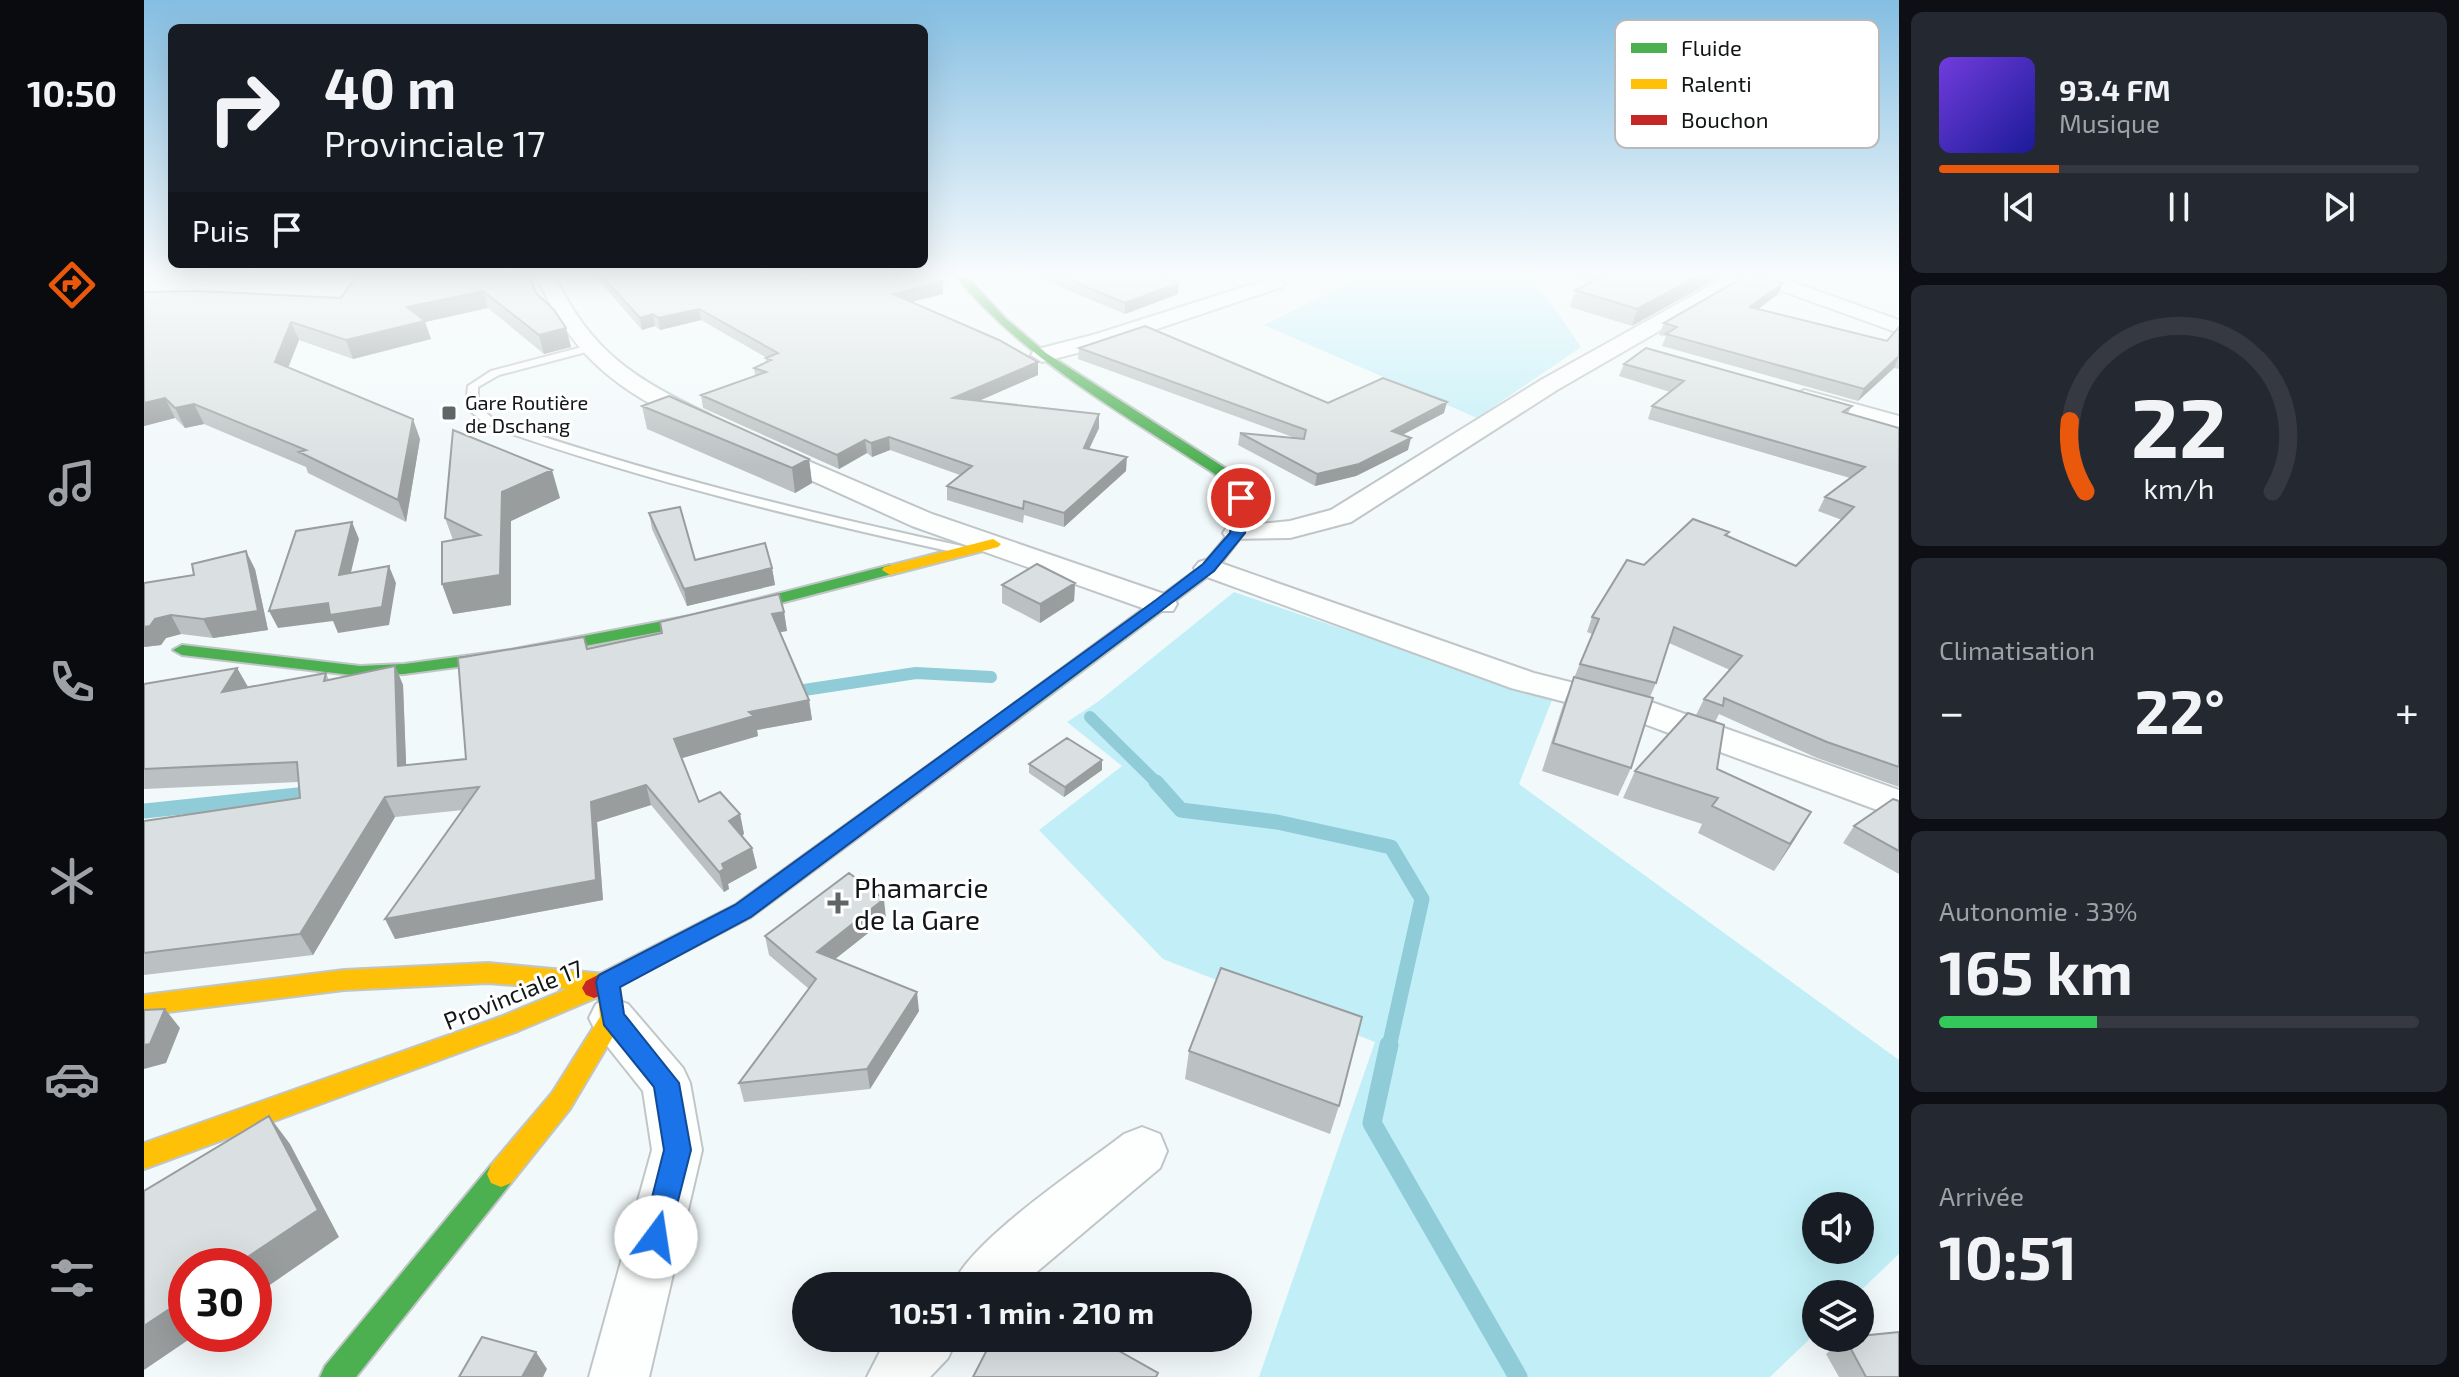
<!DOCTYPE html>
<html lang="fr">
<head>
<meta charset="utf-8">
<style>
	body { margin:0; font-family:"Exo 2",sans-serif; background:#242831; color:#f1f3f6; height:100vh; display:flex; flex-direction:column; font-size:30px; white-space:nowrap }
	* { box-sizing:border-box; margin:0 }
	p { font-size:26px; color:#9ea1a6 }
	.icon { flex:none; width:44px; height:44px; fill:none; stroke:currentColor; stroke-width:2; stroke-linecap:round; stroke-linejoin:round }
	.map { position:relative; flex:1; overflow:hidden }
	.sheet { display:flex; flex-direction:column; gap:12px; padding:12px; background:#0d0f14; width:560px }
	.sheet>* { flex:none }
	.hud { position:absolute; left:24px; top:24px; width:760px; height:244px; border-radius:12px; box-shadow:0 8px 32px #0002; background:#171b24; color:#f1f3f6; overflow:hidden }
	.controls { position:absolute; left:1658px; top:1192px; display:grid; gap:16px }
	.controls a { display:grid; place-items:center; width:72px; height:72px; border-radius:50%; background:#171b24; box-shadow:0 8px 32px #0002; font-size:40px }
	.speed { position:absolute; left:24px; top:1248px; display:flex; gap:16px; font-size:40px; font-weight:700; text-align:center }
	.speed>* { display:grid; place-content:center; width:104px; height:104px; border-radius:50%; background:#171b24; box-shadow:0 8px 32px #0002; line-height:1 }
	.speed .limit { border:12px solid #d22; background:#fff; color:#111 }
	.pin { position:absolute; display:grid; place-items:center; width:68px; height:68px; color:#fff; margin:-34px; border:4px solid #fff; border-radius:50%; box-shadow:0 2px 8px #0007 }
	.me { position:absolute; width:88px; margin:-44px; rotate:14deg; stroke-linejoin:round; filter:drop-shadow(0 0 6px #0008) }
	.turn { display:flex; align-items:center; gap:28px; height:168px; padding:0 24px; font-size:36px }
	.turn .icon { width:104px; height:104px; stroke-width:2.5 }
	.turn b { display:block; font-size:56px; line-height:68px }
	.then { display:flex; align-items:center; height:76px; padding:0 24px; background:#0003; gap:16px; font-size:30px }
	.big { font-size:60px; font-weight:700; line-height:1.1 }
	.sheet .tile { flex:1; display:flex; flex-direction:column; justify-content:center; gap:12px; min-width:0; padding:0 28px; border-radius:12px; background:#242831 }
	.sheet .dial { align-items:center; gap:0 }
	.dial svg { height:208px; overflow:visible; fill:none; stroke:#363941; stroke-width:7; stroke-linecap:round; text-anchor:middle }
	.dial text { fill:#f1f3f6; stroke:none }
	.song { display:flex; align-items:center; gap:24px }
	.cover { width:96px; height:96px; border-radius:12px; background:linear-gradient(135deg,hsl(260 70% 55%),hsl(240 70% 35%)) }
	.played { height:8px; border-radius:4px; background:linear-gradient(90deg,#ea580c 25%,#363941 25%) }
	.keys { display:flex; justify-content:space-around; direction:ltr }
	.heat { display:flex; justify-content:space-between; align-items:center; font-size:44px; direction:ltr }
	.charge { height:12px; border-radius:6px; background:linear-gradient(90deg,#34c759 33%,#363941 0) }
	.trip { position:absolute; left:648px; top:1272px; width:460px; height:80px; border-radius:40px; background:#171b24; box-shadow:0 8px 32px #0002; font-weight:700; line-height:80px; text-align:center }
	main { display:flex; flex:1; min-height:0 }
	.dock { display:flex; flex-direction:column; width:144px; justify-content:space-around; align-items:center; background:#090b0e; color:#9ea1a6 }
	.dock .icon { width:56px; height:56px }
	.dock .current { color:#ea580c }
	.dock b { font-size:36px; color:#f1f3f6 }
	.map>svg:first-child { display:block }
	.green { fill:#c2eff7; fill-rule:evenodd }
	.lines { fill:none; stroke-linecap:round; stroke-linejoin:round }
	.stream-far2 { stroke:#8fccd8; stroke-width:12 }
	.stream-far1 { stroke:#8fccd8; stroke-width:15 }
	.stream { stroke:#8fccd8; stroke-width:19 }
	.lane-casing { stroke:#c0c6c7; stroke-width:4 }
	.street-casing { stroke:#c0c6c7; stroke-width:4 }
	.fast-casing { stroke:#c0c6c7; stroke-width:4 }
	.slow-casing { stroke:#c0c6c7; stroke-width:4 }
	.jam-casing { stroke:#c0c6c7; stroke-width:4 }
	.lane { fill:#fdfefe; fill-rule:evenodd }
	.street { fill:#fdfefe; fill-rule:evenodd }
	.fast { fill:#4caf50; fill-rule:evenodd }
	.slow { fill:#ffc107; fill-rule:evenodd }
	.jam { fill:#c62828; fill-rule:evenodd }
	.wall { fill:#bbc1c2 }
	.shaded-wall { fill:#999d9e }
	.building { fill:#dae0e1; stroke:#999d9e; stroke-width:2 }
	.route { fill:#1a73e8; stroke:#114b97; stroke-width:2 }
	.poi-dot { fill:#606566; stroke:#fff; stroke-width:3 }
	.labels { text-anchor:middle; dominant-baseline:central; stroke-width:6; stroke-linejoin:round; paint-order:stroke }
	.far-poi-label { font-size:20px; fill:#121617; stroke:#fff; text-anchor:start }
	.street-label { font-size:24px; fill:#121617; stroke:#fff }
	.near-poi-label { font-size:28px; fill:#121617; stroke:#fff; text-anchor:start }
	.key { fill:#fff; stroke:#b8b9b9; stroke-width:2 }
	.key-label { font-size:22px; fill:#121617 }
</style>
</head>
<body>
<main>
<nav class="dock">
<b>10:50</b>
<svg class="icon current" aria-label="directions" viewBox="0 0 24 24"><path d="M12 3l9 9-9 9-9-9zM9 14v-3h6M13 9l2 2-2 2"/></svg>
<svg class="icon" aria-label="music" viewBox="0 0 24 24"><path d="M9 18V5l10-2v13"/><circle cx="6" cy="18" r="3"/><circle cx="16" cy="16" r="3"/></svg>
<svg class="icon" aria-label="phone" viewBox="0 0 24 24"><path d="M5 4h4l2 5-3 2q2 4 5 5l2-3 5 2v4C11 20 4 13 5 4z"/></svg>
<svg class="icon" aria-label="climate" viewBox="0 0 24 24"><path d="M12 3v18M4 7l16 10M4 17L20 7"/></svg>
<svg class="icon" aria-label="car" viewBox="0 0 24 24"><path d="M5 17H2v-5l4-1 3-4h7l3 4 3 1v5h-3M9 17h6M6 11h13"/><circle cx="7" cy="17" r="2"/><circle cx="17" cy="17" r="2"/></svg>
<svg class="icon" aria-label="filters" viewBox="0 0 24 24"><path d="M4 7h16M4 17h16"/><circle cx="9" cy="7" r="2"/><circle cx="15" cy="17" r="2"/></svg>
</nav>
<div class="map">
<svg width="1755" height="1377" viewBox="0 0 1755 1377">
	<rect width="100%" height="100%" fill="#f2f9fa"/>
	<!-- green -->
	<path class="green" d="M1223,274H1387L1437,347L1333,418L1120,325Z
		M1090,592L1408,700L1375,784L1755,1060V1254L1713,1294H1672V1333L1626,1377H1115L1231,1042L1019,959L895,830L978,766L923,722L955,701ZM1672,1206H1716V1250H1672Z"/>
	<g class="lines">
		<!-- stream-far2 -->
		<path class="stream-far2" d="M647,692L772,673L847,677
			M946,717L1014,784"/>
		<!-- stream-far1 -->
		<path class="stream-far1" d="M1012,782L1037,810L1133,822L1247,847L1278,899L1245,1047
			M0,811L172,793"/>
		<!-- stream -->
		<path class="stream" d="M1245,1045L1228,1123L1374,1377"/>
		<defs>
			<path id="lane" d="M442,346L446,347V351L355,375L334,387V406L347,417L367,426C515,476 665,513 818,546L825,550L818,554C662,520 510,483 359,431L339,422L322,407L324,386L347,371Z"/>
			<path id="street" d="M392,274H410C446,352 491,379 566,415L569,420L566,425C549,429 534,418 520,411C457,379 419,339 392,274Z
				M1587,274H1626L1755,320V333L1605,279L1413,390L1207,522L1146,538L1083,539L1079,533L1083,527L1146,521L1187,510L1397,380Z
				M1131,277L1141,283L1138,287L968,344L898,362L887,355L890,350L952,334Z
				M1660,390L1755,416V431L1652,402L1648,397Z
				M627,445L788,514L1029,597L1033,604L1029,611H1007L768,526L618,458L614,453L618,448Z
				M1065,559L1390,673L1510,703L1755,790V818L1487,719L1367,688L1055,574L1050,568L1055,562Z
				M468,998L484,1004L539,1068L546,1083L558,1150L505,1377H445L508,1150L499,1091L452,1032L445,1018L452,1004Z
				M998,1127L1016,1134L1023,1151L1016,1168L876,1286H808C828,1239 936,1168 980,1134Z
				M743,1338H813L804,1358L786,1377H723Z"/>
			<path id="fast" d="M810,274H821L861,318L902,353L1081,468L1104,498L1100,533L1071,571L874,719H860L858,715L860,711L1059,565L1086,532L1090,498L1071,474C980,414 880,360 810,274Z
				M746,565L752,567L754,570L752,573L552,625L366,660L260,674L216,676L38,655L29,650L38,645L216,666L260,664L366,650L551,615Z
				M357,1161L367,1165L371,1174L367,1183L212,1377H176L181,1366L347,1165Z"/>
			<path id="slow" d="M849,539L857,544L854,547L746,575L738,570L740,567Z
				M344,963L472,975L480,1018L426,1109L367,1183L357,1187L347,1183L343,1174L347,1165L408,1093L456,1017L454,997L374,1031L0,1169V1143L356,1017L423,989L344,983L200,990L0,1015V995L200,970Z"/>
			<path id="jam" d="M867,709L874,711L876,715L874,719L607,917L458,995L450,998L442,995L438,988L442,981L591,905L860,711Z"/>
		</defs>
		<!-- lane casing -->
		<use href="#lane" class="lane-casing"/>
		<!-- street casing -->
		<use href="#street" class="street-casing"/>
		<!-- fast casing -->
		<use href="#fast" class="fast-casing"/>
		<!-- slow casing -->
		<use href="#slow" class="slow-casing"/>
		<!-- jam casing -->
		<use href="#jam" class="jam-casing"/>
		<!-- lane -->
		<use href="#lane" class="lane"/>
		<!-- street -->
		<use href="#street" class="street"/>
		<!-- fast -->
		<use href="#fast" class="fast"/>
		<!-- slow -->
		<use href="#slow" class="slow"/>
		<!-- jam -->
		<use href="#jam" class="jam"/>
	</g>
	<!-- wall -->
	<path class="wall" d="M214,274L392,293L422,328L427,347L400,354L344,308L281,322L287,339L209,359L155,340L144,367L276,439L262,522L164,473L162,467L60,424L41,428L31,418L0,426V292L197,298Z
		M449,274H648L657,279L799,294L767,302L894,362V375L834,401L955,414V428L945,449L982,471L920,527L880,515L879,523L803,500V486L816,475L746,450L728,457L723,453L695,469L559,408L557,395L611,376L610,368L622,362V358H623L557,320L516,330L511,326L498,330Z
		M885,274H1009L1034,294L981,314Z
		M1426,274H1581L1488,326L1426,307L1431,290L1439,287L1441,281L1425,277Z
		M1608,276L1639,283L1634,294L1614,309L1743,341L1755,327V369L1750,368L1714,401L1518,346L1522,336L1515,335L1520,323Z
		M935,348L1184,403L1300,413L1258,435L1264,450L1212,476L1171,486L1094,445L1096,433L1154,439L934,359Z
		M1480,364L1708,406L1704,413L1755,428V787L1673,758L1575,714L1571,722L1552,715L1560,699L1586,670L1525,643L1512,683L1506,697L1487,768L1474,796L1398,771L1419,705L1448,634L1443,632L1448,617L1500,565L1585,532L1583,536L1652,566L1698,520L1674,511L1681,497L1706,478L1504,419L1508,406L1526,392L1475,376Z
		M498,406L665,459L668,483L651,493L503,429Z
		M416,498L367,521V605L309,614L298,584L309,540L301,518Z
		M505,513L551,560L628,568L631,585L543,606L508,529Z
		M111,569L124,630L69,638L37,634L22,638L17,645L0,647V583Z
		M931,583L930,601L896,623L858,603V585Z
		M640,612L643,631L635,632L665,700L668,720L613,730L614,736L538,758L555,802L596,814L600,834L598,836L608,848L613,868L584,884L585,889L580,892L507,805L453,822L459,900L251,939L319,810L251,817L169,955L0,975V821L156,798L154,782L0,789V684L93,668L104,687L182,673L185,680L251,666L259,685L262,765L322,759L440,637L444,649Z
		M885,764L958,770L920,797L885,773Z
		M1573,769L1667,812L1630,871L1554,833L1558,824L1479,798L1491,771Z
		M1755,801V874L1699,843L1710,826Z
		M742,919L691,959L775,1011L726,1089L600,1102L595,1083L665,989L625,955L621,936Z
		M1045,1051L1195,1106L1186,1134L1041,1079Z
		M1700,1338H1716L1755,1377H1695L1682,1354Z"/>
	<!-- shaded-wall -->
	<path class="shaded-wall" d="M1558,274H1581L1488,326L1493,309Z
		M799,282V294L750,306L749,294Z
		M1035,283L1034,294L981,314V303Z
		M1639,283L1634,294L1601,319L1606,307Z
		M339,291L344,308L281,322L287,339L209,359L202,340L263,307Z
		M555,309L557,320L516,330L514,318Z
		M509,314L511,326L498,330L496,318Z
		M147,322L155,340L139,381L131,362Z
		M422,328L427,347L400,354L395,335Z
		M1755,356L1750,368L1714,401L1720,389Z
		M894,362V375L810,412L809,398Z
		M21,398L31,418L0,426V403Z
		M1303,402L1300,413L1245,442L1248,431Z
		M50,404L60,424L41,428L31,408Z
		M955,414V428L939,462L940,448Z
		M269,419L276,439L262,522L254,500Z
		M745,437L746,450L728,457L727,443Z
		M1267,438L1264,450L1212,476L1171,486L1173,474Z
		M721,440L723,453L695,469L693,455Z
		M983,457L982,471L920,527V513Z
		M665,459L668,483L651,493L648,468Z
		M408,470L416,498L367,521V605L309,614L298,584L356,575L358,492Z
		M208,522L215,539L202,593L195,575Z
		M102,551L111,569L124,630L69,638L59,619Z
		M245,566L252,583L245,625L194,633L189,621L134,628L125,611L184,603Z
		M628,568L631,585L543,606L540,589Z
		M931,583L930,601L896,623V604Z
		M640,612L643,631L631,633L628,614Z
		M27,615L37,634L22,638L17,645L0,647V627L11,619Z
		M251,666L259,685L263,786L254,766Z
		M93,668L104,687L78,692Z
		M665,700L668,720L613,730L614,736L535,759L530,739L605,712Z
		M958,760V770L920,797L921,787Z
		M502,785L507,805L453,822L459,900L251,939L241,919L447,802Z
		M241,797L251,817L169,955L156,934Z
		M1667,812L1651,839L1630,871L1646,844Z
		M596,814L600,834L589,841L585,821Z
		M608,848L613,868L584,884L585,889L580,892L575,872L578,864Z
		M740,899L742,919L676,971L673,952Z
		M773,992L775,1011L726,1089L723,1069Z
		M21,1009L36,1028L22,1063L0,1069V1045Z
		M125,1116L146,1144L195,1237L110,1296V1266H90Z
		M42,1298V1334H53L0,1370V1326Z
		M392,1352L403,1369L399,1377H378Z"/>
	<!-- building -->
	<path class="building" d="M214,274H385L392,293L410,310L422,328L395,335L339,291L263,307L281,321L202,340L147,322L131,362L269,419L254,500L155,452L162,450L50,404L31,408L21,398L0,403V292L55,291L197,298Z
		M456,274H648L657,279L677,274H784L799,282L749,294L855,340L894,362L809,398L955,414L940,448L983,457L920,513L880,501L879,509L803,486L828,466L745,437L727,443L721,440L693,455L557,395L622,372L610,368L627,360L622,358L634,353L555,309L514,318L509,314L496,318Z
		M911,274H1009L1035,283L981,303Z
		M1444,274H1558L1493,309L1431,290L1457,279L1442,275Z
		M1605,274L1639,283L1606,307L1743,341L1755,327V356L1720,389L1522,334L1533,327L1520,323Z
		M1001,326L1184,403L1239,378L1303,402L1248,431L1267,438L1215,464L1173,474L1096,433L1160,439L1162,430L935,348Z
		M1502,348L1708,406L1699,412L1755,428V767L1683,742L1580,698L1579,706L1560,699L1598,656L1530,627L1512,683L1436,664L1455,619L1448,617L1483,560L1500,565L1549,519L1585,532L1581,535L1652,566L1710,507L1681,497L1721,467L1508,406L1540,381L1480,364Z
		M525,396L665,459L648,468L498,406Z
		M309,430L408,470L358,492L356,575L298,584V542L336,535L301,518Z
		M536,507L551,560L621,543L628,568L540,589L505,513Z
		M208,522L195,575L245,566L238,607L186,615L184,603L125,611L152,531Z
		M102,551L114,611L59,619L27,615L11,619L6,626L0,627V583L50,575L48,564Z
		M893,564L931,583L896,604L858,585Z
		M635,594L640,612L628,614L665,700L605,712L610,716L530,739L555,802L576,792L596,814L585,821L608,848L578,864L580,869L575,872L502,785L447,802L452,880L241,919L335,787L241,797L156,934L0,953V821L156,798L153,762L0,769V684L93,668L78,692L182,673L180,681L251,666L254,766L322,759L314,658L440,637L443,649L518,633L516,622Z
		M1430,677L1509,698L1487,768L1409,743Z
		M1544,713L1580,725L1573,769L1667,812L1646,844L1568,806L1574,798L1491,771Z
		M923,738L958,760L921,787L885,764Z
		M1749,799L1755,801V851L1710,826Z
		M705,873L740,899L673,952L773,992L723,1069L595,1083L672,979L621,936Z
		M1077,968L1218,1017L1195,1106L1045,1051Z
		M21,1009L6,1044L0,1045V1010Z
		M125,1116L174,1210L90,1266H42V1298L0,1326V1191Z
		M1755,1332V1377H1722L1701,1338H1716V1336Z
		M338,1337L392,1352L378,1377H315Z
		M849,1338H952L1014,1373L1012,1377H829Z"/>
	<!-- sky -->
	<linearGradient id="sky" x2="0" y2="1"><stop stop-color="#84bee2"/><stop offset="0.59" stop-color="#f9fcfd"/><stop offset="1" stop-color="#f9fcfd" stop-opacity="0"/></linearGradient>
	<rect width="1755" height="467" fill="url(#sky)"/>
	<!-- route -->
	<path class="route" d="M1097,493L1104,498L1101,533L1070,571L607,917L476,987L480,1014L535,1083L547,1150L522,1248L512,1252L502,1248L498,1237L520,1150L510,1087L460,1025L452,982L455,975L591,905L1012,600L1059,564L1086,533L1090,498Z"/>
	<!-- markers -->
	<g class="poi-dot">
		<rect x="297" y="405" width="16" height="16" rx="4"/>
		<path d="M690 891h8v8h8v8h-8v8h-8v-8h-8v-8h8z"/>
	</g>
	<g class="labels">
		<!-- far-poi labels -->
		<g class="far-poi-label">
			<text x="321" y="402">Gare Routière<tspan x="321" dy="23">de Dschang</tspan></text>
		</g>
		<!-- street labels -->
		<g class="street-label">
			<text transform="translate(369 994) rotate(-22)">Provinciale 17</text>
		</g>
		<!-- near-poi labels -->
		<g class="near-poi-label">
			<text x="710" y="887">Phamarcie<tspan x="710" dy="32">de la Gare</tspan></text>
		</g>
	</g>
	<!-- legend -->
	<rect x="1471" y="20" width="264" height="128" rx="12" class="key"/>
	<rect x="1487" y="43" width="36" height="10" fill="#4caf50"/>
	<rect x="1487" y="79" width="36" height="10" fill="#ffc107"/>
	<rect x="1487" y="115" width="36" height="10" fill="#c62828"/>
	<g class="key-label">
		<text x="1537" y="56">Fluide</text>
		<text x="1537" y="92">Ralenti</text>
		<text x="1537" y="128">Bouchon</text>
	</g>
</svg>
<div class="controls">
<a><svg class="icon" aria-label="sound" viewBox="0 0 24 24"><path d="M4 9h4l5-4v14l-5-4H4zM17 9q2 3 0 6"/></svg></a>
<a><svg class="icon" aria-label="layers" viewBox="0 0 24 24"><path d="M12 4l9 5-9 5-9-5zM3 14l9 5 9-5"/></svg></a>
</div>
<div class="speed"><div class="limit">30</div></div>
<div class="pin" style="left:1097px;top:498px;background:#d93025"><svg class="icon" aria-label="arrive" viewBox="0 0 24 24"><path d="M6 21V4h12l-3 4 3 4H6"/></svg></div>
<svg class="me" style="left:512px;top:1237px" viewBox="-20 -20 40 40"><circle r="19" fill="#fff"/><path d="M0-13L10 11 0 6-10 11z" fill="#1a73e8"/></svg>
<div class="trip">10:51 · 1 min · 210 m</div>
<div class="hud">
<div class="turn"><svg class="icon" aria-label="right" viewBox="0 0 24 24"><path d="M7 20v-9h11M14 6l5 5-5 5"/></svg><div><b>40 m</b>Provinciale 17</div></div>
<div class="then">Puis<svg class="icon" aria-label="arrive" viewBox="0 0 24 24"><path d="M6 21V4h12l-3 4 3 4H6"/></svg></div>
</div>
</div>
<section class="sheet">
<div class="tile">
<div class="song"><i class="cover"></i><div><b>93.4 FM</b><p>Musique</p></div></div>
<div class="played"></div>
<div class="keys"><svg class="icon" aria-label="previous" viewBox="0 0 24 24"><path d="M18 5L8 12l10 7zM5 5v14"/></svg><svg class="icon" aria-label="pause" viewBox="0 0 24 24"><path d="M8 5v14M16 5v14"/></svg><svg class="icon" aria-label="next" viewBox="0 0 24 24"><path d="M6 5l10 7-10 7zM19 5v14"/></svg></div>
</div>
<div class="tile dial"><svg viewBox="0 0 100 80">
<path d="M14 69A42 42 0 1 1 86 69"/>
<path d="M14 69A42 42 0 0 1 8 42" stroke="#ea580c"/>
<text x="50" y="56" font-size="32" font-weight="700">22</text>
<text x="50" y="72" font-size="11">km/h</text>
</svg></div>
<div class="tile"><p>Climatisation</p>
<div class="heat"><a>−</a><b class="big">22°</b><a>+</a></div>
</div>
<div class="tile"><p>Autonomie · 33%</p><b class="big">165 km</b><div class="charge"></div></div>
<div class="tile"><p>Arrivée</p><b class="big">10:51</b></div>
</section>
</main>
</body>
</html>
